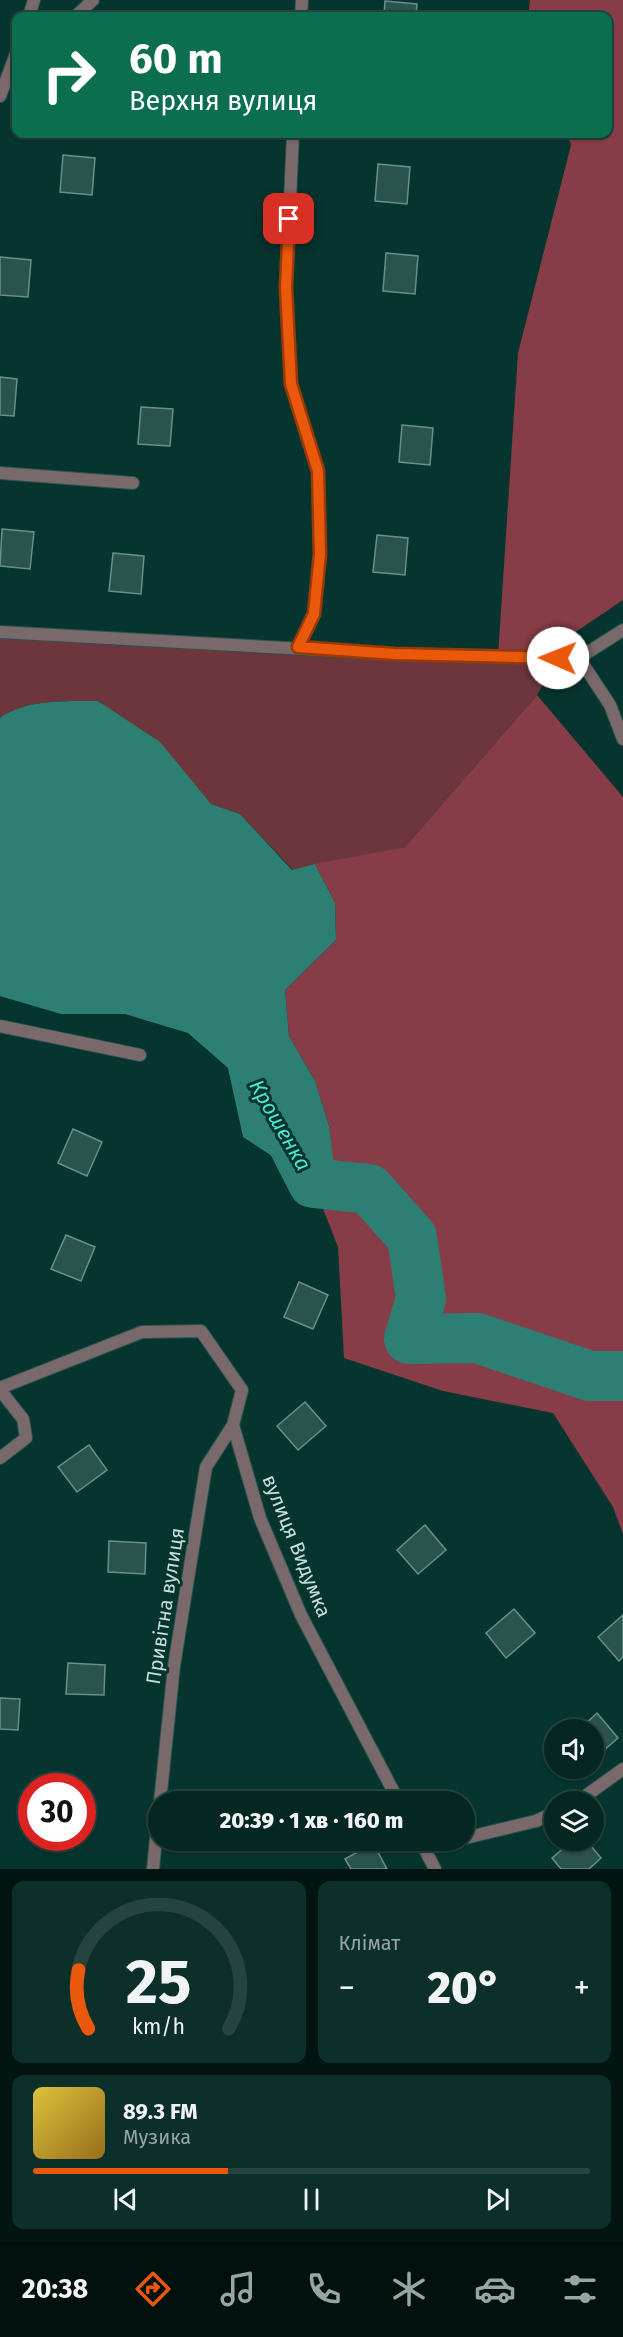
<!DOCTYPE html>
<html lang="uk">
<head>
<meta charset="utf-8">
<style>
	body { margin:0; font-family:"Fira Sans",sans-serif; background:#0d2f2a; color:#f1f3f6; height:100vh; display:flex; flex-direction:column; font-size:22px; white-space:nowrap }
	* { box-sizing:border-box; margin:0 }
	p { font-size:20px; color:#97a5a5 }
	.icon { flex:none; width:33px; height:33px; fill:none; stroke:currentColor; stroke-width:2; stroke-linecap:round; stroke-linejoin:round }
	.map { position:relative; height:1869px; overflow:hidden }
	.drawer { display:flex; flex-direction:column; gap:12px; padding:12px; background:#021513; flex:1 }
	.drawer>* { flex:none }
	.guide { position:absolute; left:12px; top:12px; width:600px; height:126px; border-radius:12px; box-shadow:0 2px 4px #0004,0 0 0 2px #254440; background:#0b6e4f; color:#fff; overflow:hidden }
	.controls { position:absolute; left:544px; top:1719px; display:grid; gap:12px }
	.controls a { display:grid; place-items:center; width:60px; height:60px; border-radius:50%; background:#042722; box-shadow:0 2px 4px #0004,0 0 0 2px #254440; font-size:30px }
	.speed { position:absolute; left:18px; top:1773px; display:flex; gap:12px; font-size:30px; font-weight:700; text-align:center }
	.speed>* { display:grid; place-content:center; width:78px; height:78px; border-radius:50%; background:#042722; box-shadow:0 2px 4px #0004,0 0 0 2px #254440; line-height:1 }
	.speed .limit { border:9px solid #d22; background:#fff; color:#111 }
	.pin { position:absolute; display:grid; place-items:center; width:51px; height:51px; color:#fff; margin:-26px; border-radius:12px; box-shadow:0 3px 9px #0006 }
	.me { position:absolute; width:66px; margin:-33px; rotate:271deg; stroke-linejoin:round; filter:drop-shadow(0 0 4px #0008) }
	.turn { display:flex; align-items:center; gap:21px; height:126px; padding:0 18px; font-size:27px }
	.turn .icon { width:78px; height:78px; stroke-width:2.5 }
	.turn b { display:block; font-size:42px; line-height:51px }
	.big { font-size:45px; font-weight:800; line-height:1.1 }
	.drawer .widget { flex:1; display:flex; flex-direction:column; justify-content:center; gap:9px; min-width:0; padding:0 21px; border-radius:12px; background:#0d2f2a }
	.drawer .dial { align-items:center; gap:0 }
	.dial svg { height:156px; overflow:visible; fill:none; stroke:#254440; stroke-width:7; stroke-linecap:round; text-anchor:middle }
	.dial text { fill:#f1f3f6; stroke:none }
	.song { display:flex; align-items:center; gap:18px }
	.cover { width:72px; height:72px; border-radius:9px; background:linear-gradient(135deg,hsl(50 70% 55%),hsl(40 70% 35%)) }
	.played { height:6px; border-radius:3px; background:linear-gradient(90deg,#ea580c 35%,#254440 35%) }
	.keys { display:flex; justify-content:space-around; direction:ltr }
	.heat { display:flex; justify-content:space-between; align-items:center; font-size:33px; direction:ltr }
	.drawer .tiles { flex:1; display:grid; gap:12px; grid-template-columns:1fr 1fr }
	.widget:last-child { grid-column:span 2 }
	.trip { position:absolute; left:148px; top:1791px; width:327px; height:60px; border-radius:30px; background:#042722; box-shadow:0 2px 4px #0004,0 0 0 2px #254440; font-weight:800; line-height:60px; text-align:center }
	.dock { display:flex; height:96px; justify-content:space-around; align-items:center; background:#02100e; color:#97a5a5 }
	.dock .icon { width:42px; height:42px }
	.dock .on { color:#ea580c }
	.dock b { font-size:27px; color:#f1f3f6 }
	.map>svg:first-child { display:block }
	.green { fill:#6d363d }
	.forest { fill:#873d47 }
	.water { fill:#2d7f73 }
	.lines { fill:none; stroke-linecap:round; stroke-linejoin:round }
	.river { stroke:#2d7f73; stroke-width:50 }
	.building { fill:#29534c; stroke:#659189; stroke-width:1.5 }
	.service-casing { stroke:#29534d; stroke-width:14 }
	.minor-casing { stroke:#29534d; stroke-width:14 }
	.service { stroke:#7a696a; stroke-width:12 }
	.minor { stroke:#7a696a; stroke-width:12 }
	.route-casing { stroke:#983908; stroke-width:15 }
	.route { stroke:#ea580c; stroke-width:10 }
	.labels { text-anchor:middle; dominant-baseline:central; stroke-width:6; stroke-linejoin:round; paint-order:stroke }
	.street-label { font-size:20px; fill:#c8dfda; stroke:#06342e }
	.water-label { font-size:21px; font-style:italic; fill:#4ce6d1; stroke:#06342e }
</style>
</head>
<body>
<div class="map">
<svg width="623" height="1869" viewBox="0 0 623 1869">
	<rect width="100%" height="100%" fill="#06342e"/>
	<!-- green -->
	<path class="green" d="M0,632L558,658L537,695L405,847L293,870L240,814L211,804L187,777L99,701C68,701 26,699 0,718Z"/>
	<!-- forest -->
	<path class="forest" d="M530,0H623V600L571,635L558,658L498,656L518,353L571,145L567,134H608V16H528Z
		M537,695L623,797V1534L613,1507L553,1413L443,1391L344,1358L338,1247L313,1183L333,1166L329,1126L315,1081L289,1036L285,990L336,940L335,903L315,864L405,847Z"/>
	<!-- water -->
	<path class="water" d="M98,701L160,742L211,804L240,814L292,870L315,864L335,903L336,940L285,990L289,1036L315,1081L329,1126L334,1166L313,1183L243,1137L228,1068L188,1033L125,1014H61L0,996V718C25,699 68,701 98,701Z"/>
	<g class="lines">
		<!-- river -->
		<path class="river" d="M282,1122L313,1183L369,1189L412,1237L421,1299L409,1339L477,1338L590,1376H623"/>
	</g>
	<!-- building -->
	<path class="building" d="M385,1L417,4L416,16H384Z
		M63,155L95,158L92,195L60,192Z
		M378,164L410,167L407,204L375,201Z
		M386,253L418,256L415,294L383,291Z
		M0,257L31,260L28,297L0,295Z
		M0,377L17,379L14,416L0,415Z
		M141,407L173,409L170,446L138,444Z
		M402,425L433,428L430,465L399,462Z
		M2,529L34,532L30,569L0,566Z
		M377,535L408,538L405,575L373,572Z
		M113,553L144,556L141,594L109,591Z
		M73,1129L102,1142L87,1176L58,1163Z
		M66,1235L95,1247L81,1281L51,1269Z
		M299,1282L328,1295L313,1329L284,1317Z
		M305,1402L326,1426L298,1450L277,1426Z
		M89,1445L107,1470L77,1492L58,1467Z
		M425,1525L446,1550L418,1574L397,1550Z
		M109,1541L146,1543L145,1574L108,1572Z
		M514,1609L535,1633L506,1658L486,1633Z
		M623,1615V1657L619,1661L598,1637Z
		M68,1663L105,1665L104,1695L66,1694Z
		M0,1698L20,1699L18,1730L0,1729Z
		M597,1713L618,1738L594,1759V1730H579Z
		M573,1840H586L601,1858L589,1869H561L552,1858Z
		M373,1843L387,1869H351L345,1859Z"/>
	<g class="lines">
		<defs>
			<path id="service" d="M76,16L93,0
				M0,473L133,483
				M623,630L579,658L610,705L623,739
				M0,1026L140,1055
				M0,1390L23,1419L26,1438L0,1458
				M577,1802L623,1769
				M465,1838L536,1821L555,1812
				M421,1844L446,1840"/>
			<path id="minor" d="M29,16L34,0
				M301,16L302,0
				M0,96L16,54
				M293,134L286,288L291,384L318,471L320,554L314,614L298,647
				M0,632L395,654L579,658
				M0,1388L142,1332L201,1331L242,1390L233,1425L260,1518L301,1615L399,1802
				M160,1802L174,1666L206,1467L233,1425
				M420,1840L435,1869
				M153,1869L159,1808"/>
		</defs>
		<!-- service casing -->
		<use href="#service" class="service-casing"/>
		<!-- minor casing -->
		<use href="#minor" class="minor-casing"/>
		<!-- service -->
		<use href="#service" class="service"/>
		<!-- minor -->
		<use href="#minor" class="minor"/>
	</g>
	<g class="lines">
		<defs>
			<path id="route" d="M289,219L286,288L291,384L318,471L320,554L314,614L298,647L395,654L558,658"/>
		</defs>
		<!-- route casing -->
		<use href="#route" class="route-casing"/>
		<!-- route -->
		<use href="#route" class="route"/>
	</g>
	<g class="labels">
		<!-- street labels -->
		<g class="street-label">
			<text transform="translate(297 1546) rotate(68)">вулиця Видумка</text>
			<text transform="translate(165 1606) rotate(-81)">Привітна вулиця</text>
		</g>
		<!-- water labels -->
		<g class="water-label">
			<text transform="translate(280 1125) rotate(60)">Крошенка</text>
		</g>
	</g>
</svg>
<div class="controls">
<a><svg class="icon" aria-label="sound" viewBox="0 0 24 24"><path d="M4 9h4l5-4v14l-5-4H4zM17 9q2 3 0 6"/></svg></a>
<a><svg class="icon" aria-label="layers" viewBox="0 0 24 24"><path d="M12 4l9 5-9 5-9-5zM3 14l9 5 9-5"/></svg></a>
</div>
<div class="speed"><div class="limit">30</div></div>
<div class="pin" style="left:289px;top:219px;background:#d93025"><svg class="icon" aria-label="arrive" viewBox="0 0 24 24"><path d="M6 21V4h12l-3 4 3 4H6"/></svg></div>
<svg class="me" style="left:558px;top:658px" viewBox="-20 -20 40 40"><circle r="19" fill="#fff"/><path d="M0-13L10 11 0 6-10 11z" fill="#ea580c"/></svg>
<div class="trip">20:39 · 1 хв · 160 m</div>
<div class="guide">
<div class="turn"><svg class="icon" aria-label="right" viewBox="0 0 24 24"><path d="M7 20v-9h11M14 6l5 5-5 5"/></svg><div><b>60 m</b>Верхня вулиця</div></div>
</div>
</div>
<section class="drawer">
<div class="tiles">
<div class="widget dial"><svg viewBox="0 0 100 80">
<path d="M14 69A42 42 0 1 1 86 69"/>
<path d="M14 69A42 42 0 0 1 9 39" stroke="#ea580c"/>
<text x="50" y="56" font-size="32" font-weight="700">25</text>
<text x="50" y="72" font-size="11">km/h</text>
</svg></div>
<div class="widget"><p>Клімат</p>
<div class="heat"><a>−</a><b class="big">20°</b><a>+</a></div>
</div>
<div class="widget">
<div class="song"><i class="cover"></i><div><b>89.3 FM</b><p>Музика</p></div></div>
<div class="played"></div>
<div class="keys"><svg class="icon" aria-label="previous" viewBox="0 0 24 24"><path d="M18 5L8 12l10 7zM5 5v14"/></svg><svg class="icon" aria-label="pause" viewBox="0 0 24 24"><path d="M8 5v14M16 5v14"/></svg><svg class="icon" aria-label="next" viewBox="0 0 24 24"><path d="M6 5l10 7-10 7zM19 5v14"/></svg></div>
</div>
</div>
</section>
<nav class="dock">
<b>20:38</b>
<svg class="icon on" aria-label="directions" viewBox="0 0 24 24"><path d="M12 3l9 9-9 9-9-9zM9 14v-3h6M13 9l2 2-2 2"/></svg>
<svg class="icon" aria-label="music" viewBox="0 0 24 24"><path d="M9 18V5l10-2v13"/><circle cx="6" cy="18" r="3"/><circle cx="16" cy="16" r="3"/></svg>
<svg class="icon" aria-label="phone" viewBox="0 0 24 24"><path d="M5 4h4l2 5-3 2q2 4 5 5l2-3 5 2v4C11 20 4 13 5 4z"/></svg>
<svg class="icon" aria-label="climate" viewBox="0 0 24 24"><path d="M12 3v18M4 7l16 10M4 17L20 7"/></svg>
<svg class="icon" aria-label="car" viewBox="0 0 24 24"><path d="M5 17H2v-5l4-1 3-4h7l3 4 3 1v5h-3M9 17h6M6 11h13"/><circle cx="7" cy="17" r="2"/><circle cx="17" cy="17" r="2"/></svg>
<svg class="icon" aria-label="filters" viewBox="0 0 24 24"><path d="M4 7h16M4 17h16"/><circle cx="9" cy="7" r="2"/><circle cx="15" cy="17" r="2"/></svg>
</nav>
</body>
</html>
